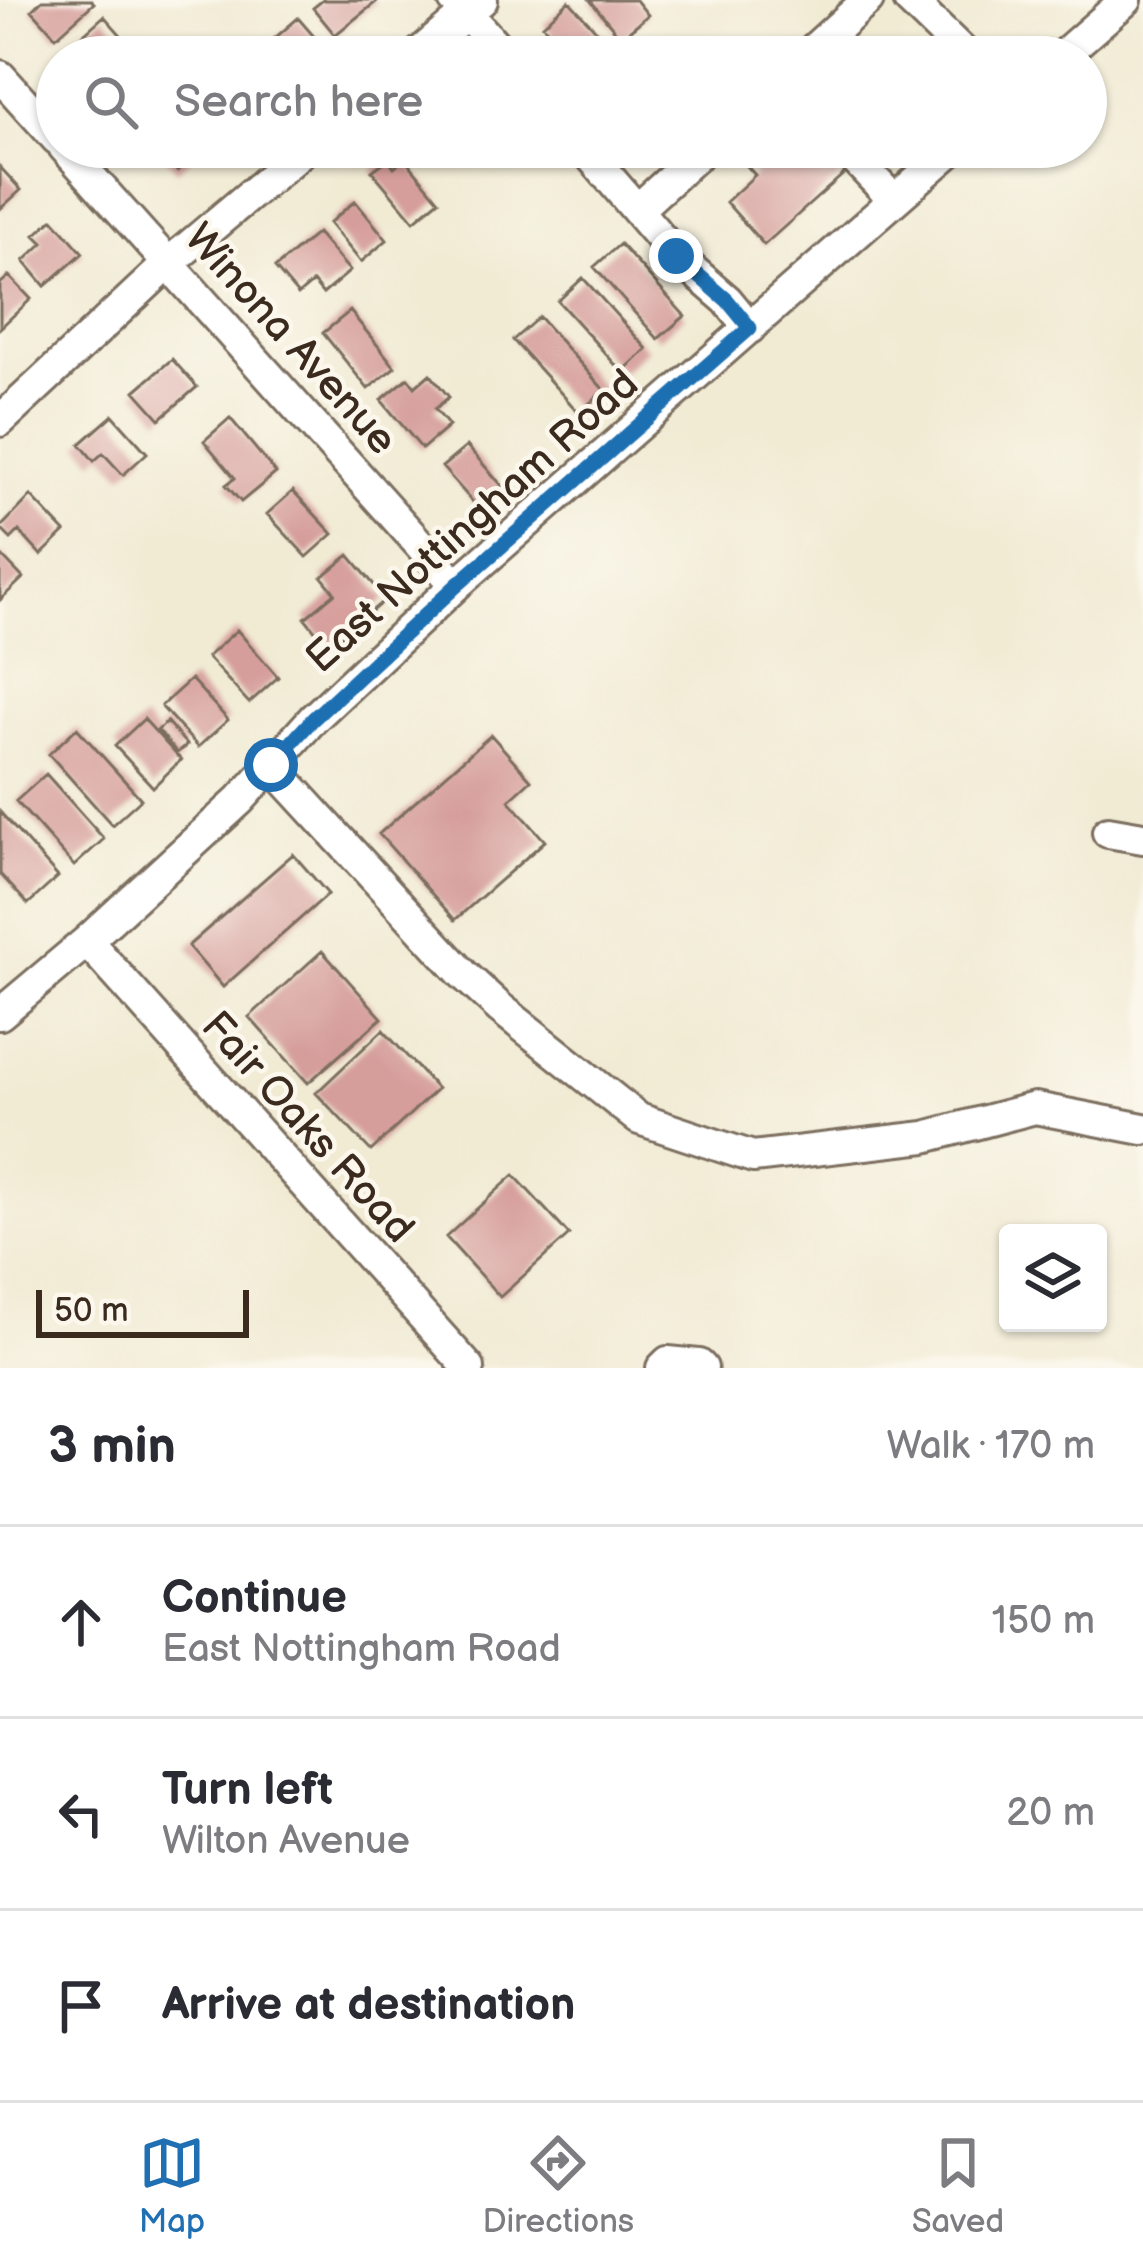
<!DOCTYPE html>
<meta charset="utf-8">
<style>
body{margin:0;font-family:"Balsamiq Sans",sans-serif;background:#f2f2f3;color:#2b2b33}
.controls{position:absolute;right:36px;bottom:36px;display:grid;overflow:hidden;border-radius:12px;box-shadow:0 3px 9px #0004}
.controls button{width:108px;height:108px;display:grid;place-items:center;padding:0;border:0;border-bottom:3px solid #e1e1e2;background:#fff;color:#2b2b33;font:60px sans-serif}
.scale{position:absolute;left:36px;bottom:30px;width:213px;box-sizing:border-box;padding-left:12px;border:6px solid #3b2a1e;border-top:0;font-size:33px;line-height:42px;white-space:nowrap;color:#3b2a1e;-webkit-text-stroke:9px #fbf7ec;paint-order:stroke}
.stop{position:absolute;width:36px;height:36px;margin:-27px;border:9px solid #1f6fb2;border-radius:50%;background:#fff}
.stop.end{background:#1f6fb2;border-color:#fff;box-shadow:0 3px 12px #0008}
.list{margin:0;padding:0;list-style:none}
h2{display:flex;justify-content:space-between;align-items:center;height:156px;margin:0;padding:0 48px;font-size:51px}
h2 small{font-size:39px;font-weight:400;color:#7c7c81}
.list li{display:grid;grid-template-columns:78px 1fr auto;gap:36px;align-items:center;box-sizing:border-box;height:192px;padding:0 48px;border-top:3px solid #e1e1e2}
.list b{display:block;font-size:45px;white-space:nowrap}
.list p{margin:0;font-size:39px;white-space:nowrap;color:#7c7c81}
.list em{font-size:39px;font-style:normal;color:#7c7c81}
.icon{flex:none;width:66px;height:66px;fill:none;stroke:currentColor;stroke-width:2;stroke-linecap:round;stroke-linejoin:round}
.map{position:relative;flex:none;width:1143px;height:1368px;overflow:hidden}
.search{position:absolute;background:#fff;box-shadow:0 3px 9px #0004;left:36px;right:36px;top:36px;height:132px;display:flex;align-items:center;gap:30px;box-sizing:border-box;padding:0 42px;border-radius:66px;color:#7c7c81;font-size:45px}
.sheet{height:732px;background:#fff}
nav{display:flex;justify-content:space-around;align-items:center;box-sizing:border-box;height:168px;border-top:3px solid #e1e1e2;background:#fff;font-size:33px;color:#7c7c81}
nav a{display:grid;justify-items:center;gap:6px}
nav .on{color:#1f6fb2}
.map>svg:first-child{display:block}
</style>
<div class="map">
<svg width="1143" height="1368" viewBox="0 0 1143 1368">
<rect width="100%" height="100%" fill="#fbf7ec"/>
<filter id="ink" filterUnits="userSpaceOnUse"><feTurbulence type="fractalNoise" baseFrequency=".00833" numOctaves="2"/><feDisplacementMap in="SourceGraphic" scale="24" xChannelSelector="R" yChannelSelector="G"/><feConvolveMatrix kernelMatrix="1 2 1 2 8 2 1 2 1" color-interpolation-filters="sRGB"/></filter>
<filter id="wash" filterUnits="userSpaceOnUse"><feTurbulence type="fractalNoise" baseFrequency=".004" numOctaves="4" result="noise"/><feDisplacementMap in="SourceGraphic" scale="48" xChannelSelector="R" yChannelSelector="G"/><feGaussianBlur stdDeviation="2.7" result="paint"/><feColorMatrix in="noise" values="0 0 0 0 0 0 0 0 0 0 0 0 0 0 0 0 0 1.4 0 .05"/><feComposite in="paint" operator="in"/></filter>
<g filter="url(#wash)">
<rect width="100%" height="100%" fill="#f1ebd4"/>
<g id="blocks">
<!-- building -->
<path fill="#d69e9b" d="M 42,0 L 91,0 L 94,3 L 56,37 L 32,10 Z
M 323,0 L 373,0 L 376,2 L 335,35 L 313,8 Z
M 590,0 L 636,0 L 648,15 L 621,38 Z
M 569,1 L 606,41 L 587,57 L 573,57 L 543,25 Z
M 104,16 L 128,43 L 112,57 L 74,57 L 67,49 Z
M 298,18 L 324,48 L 313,57 L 266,57 L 261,50 Z
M 157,147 L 205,147 L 177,171 Z
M 730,147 L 856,147 L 847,171 L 764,245 L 726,202 L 755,175 Z
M 388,159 L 394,167 L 405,159 L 439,200 L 414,221 L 372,171 Z
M 0,167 L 21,190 L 0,209 Z
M 355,201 L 387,240 L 361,262 L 329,223 Z
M 53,219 L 83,253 L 45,286 L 24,261 L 43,243 L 35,235 Z
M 317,233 L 350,271 L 323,294 L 313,282 L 298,295 L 275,268 Z
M 620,244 L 685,316 L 658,339 L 594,267 Z
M 9,276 L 31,299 L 0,328 L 0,284 Z
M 583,278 L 647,349 L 622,372 L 558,301 Z
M 350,311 L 395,367 L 368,389 L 323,333 Z
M 539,317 L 604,390 L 579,413 L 513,340 Z
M 172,359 L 197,387 L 160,419 L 135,391 Z
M 430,374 L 449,397 L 435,409 L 449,426 L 422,449 L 381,400 L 408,378 L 415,387 Z
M 113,415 L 147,453 L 123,475 L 103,453 L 94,461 L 80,444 Z
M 230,418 L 276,473 L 241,502 L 226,485 L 235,478 L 204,441 Z
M 467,446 L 504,488 L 480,510 L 442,467 Z
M 293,491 L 333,534 L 307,557 L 267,514 Z
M 31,496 L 65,532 L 41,555 L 19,531 L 11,539 L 0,528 Z
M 0,554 L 23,578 L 0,600 Z
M 349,555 L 386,599 L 328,647 L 305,618 L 335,593 L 322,577 Z
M 237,630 L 278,677 L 249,703 L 207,657 Z
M 191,679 L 228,720 L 198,747 L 161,706 Z
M 144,719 L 181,760 L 153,787 L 115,746 Z
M 167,722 L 187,745 L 177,753 L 158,730 Z
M 77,728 L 141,799 L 112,825 L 49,754 Z
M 491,735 L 531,780 L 509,800 L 545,841 L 455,920 L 379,834 Z
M 46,774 L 104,839 L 74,866 L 16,801 Z
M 0,812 L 58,877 L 28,904 L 0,874 Z
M 293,854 L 328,894 L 223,987 L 188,946 Z
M 322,951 L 382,1018 L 308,1083 L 249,1017 Z
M 383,1030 L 437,1089 L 371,1151 L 316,1093 Z
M 514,1175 L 569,1235 L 500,1297 L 446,1237 Z"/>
</g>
</g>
<g filter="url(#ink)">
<use href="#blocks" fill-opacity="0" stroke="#7b6e5e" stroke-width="3"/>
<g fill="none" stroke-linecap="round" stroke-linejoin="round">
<!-- minor casing -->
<g stroke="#7b6e5e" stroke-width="36">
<path id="minor" d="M 454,0 L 506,57
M 909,0 L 968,57
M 415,57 L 482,0
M 805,57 L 868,0
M 1061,57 L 1126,0
M 0,76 L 57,139
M 64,147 L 456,585
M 583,147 L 676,256 L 727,300 L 750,328
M 849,153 L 894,200
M 637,210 L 706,147
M 0,421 L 169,263 L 307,147
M 271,765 L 463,974 L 500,1008 L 639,1119 L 753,1157 L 925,1137 L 1035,1108 L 1143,1129
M 1108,832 L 1143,838
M 87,941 L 469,1368
M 0,1014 L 87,941 L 240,800 L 313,719 L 456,585 L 955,147
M 662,1368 L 668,1362 L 699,1365 L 702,1368"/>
</g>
<!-- minor -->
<use href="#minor" stroke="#fff" stroke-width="30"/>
</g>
</g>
<g fill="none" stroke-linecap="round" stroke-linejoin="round" filter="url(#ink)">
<!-- route -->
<path stroke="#1f6fb2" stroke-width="15" d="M 271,765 L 313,719 L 456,586 L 750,328 L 727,300 L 676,256"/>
</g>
<g text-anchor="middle" stroke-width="9" stroke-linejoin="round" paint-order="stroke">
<!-- street labels -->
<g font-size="42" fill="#3b2a1e" stroke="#fbf7ec">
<text transform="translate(292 338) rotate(48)" y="15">Winona Avenue</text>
<text transform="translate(471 520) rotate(-42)" y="15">East Nottingham Road</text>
<text transform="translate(309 1126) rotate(48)" y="15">Fair Oaks Road</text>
</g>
</g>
</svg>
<div class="controls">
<button><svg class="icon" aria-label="layers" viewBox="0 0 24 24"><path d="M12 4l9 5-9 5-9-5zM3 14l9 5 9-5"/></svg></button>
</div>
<div class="scale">50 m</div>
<div class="stop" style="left:271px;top:765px"></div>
<div class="stop end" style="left:676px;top:256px"></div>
<div class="search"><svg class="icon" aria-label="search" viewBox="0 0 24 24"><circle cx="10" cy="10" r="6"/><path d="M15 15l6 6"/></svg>Search here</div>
</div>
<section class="sheet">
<h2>3 min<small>Walk · 170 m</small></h2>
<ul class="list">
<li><svg class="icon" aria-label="ahead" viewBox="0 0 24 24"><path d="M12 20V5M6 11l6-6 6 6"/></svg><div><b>Continue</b><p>East Nottingham Road</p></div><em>150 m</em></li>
<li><svg class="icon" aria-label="left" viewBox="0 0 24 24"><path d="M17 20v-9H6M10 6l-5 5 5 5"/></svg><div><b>Turn left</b><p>Wilton Avenue</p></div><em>20 m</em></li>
<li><svg class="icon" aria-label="arrive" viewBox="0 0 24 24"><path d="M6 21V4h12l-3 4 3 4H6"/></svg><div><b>Arrive at destination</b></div></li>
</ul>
</section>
<nav>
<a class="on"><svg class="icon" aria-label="map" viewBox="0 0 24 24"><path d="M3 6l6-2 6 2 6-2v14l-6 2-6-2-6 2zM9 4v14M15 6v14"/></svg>Map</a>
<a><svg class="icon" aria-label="directions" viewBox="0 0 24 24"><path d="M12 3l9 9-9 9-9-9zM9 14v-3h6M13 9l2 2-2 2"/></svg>Directions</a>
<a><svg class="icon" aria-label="saved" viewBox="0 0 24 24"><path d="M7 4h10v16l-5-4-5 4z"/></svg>Saved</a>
</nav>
